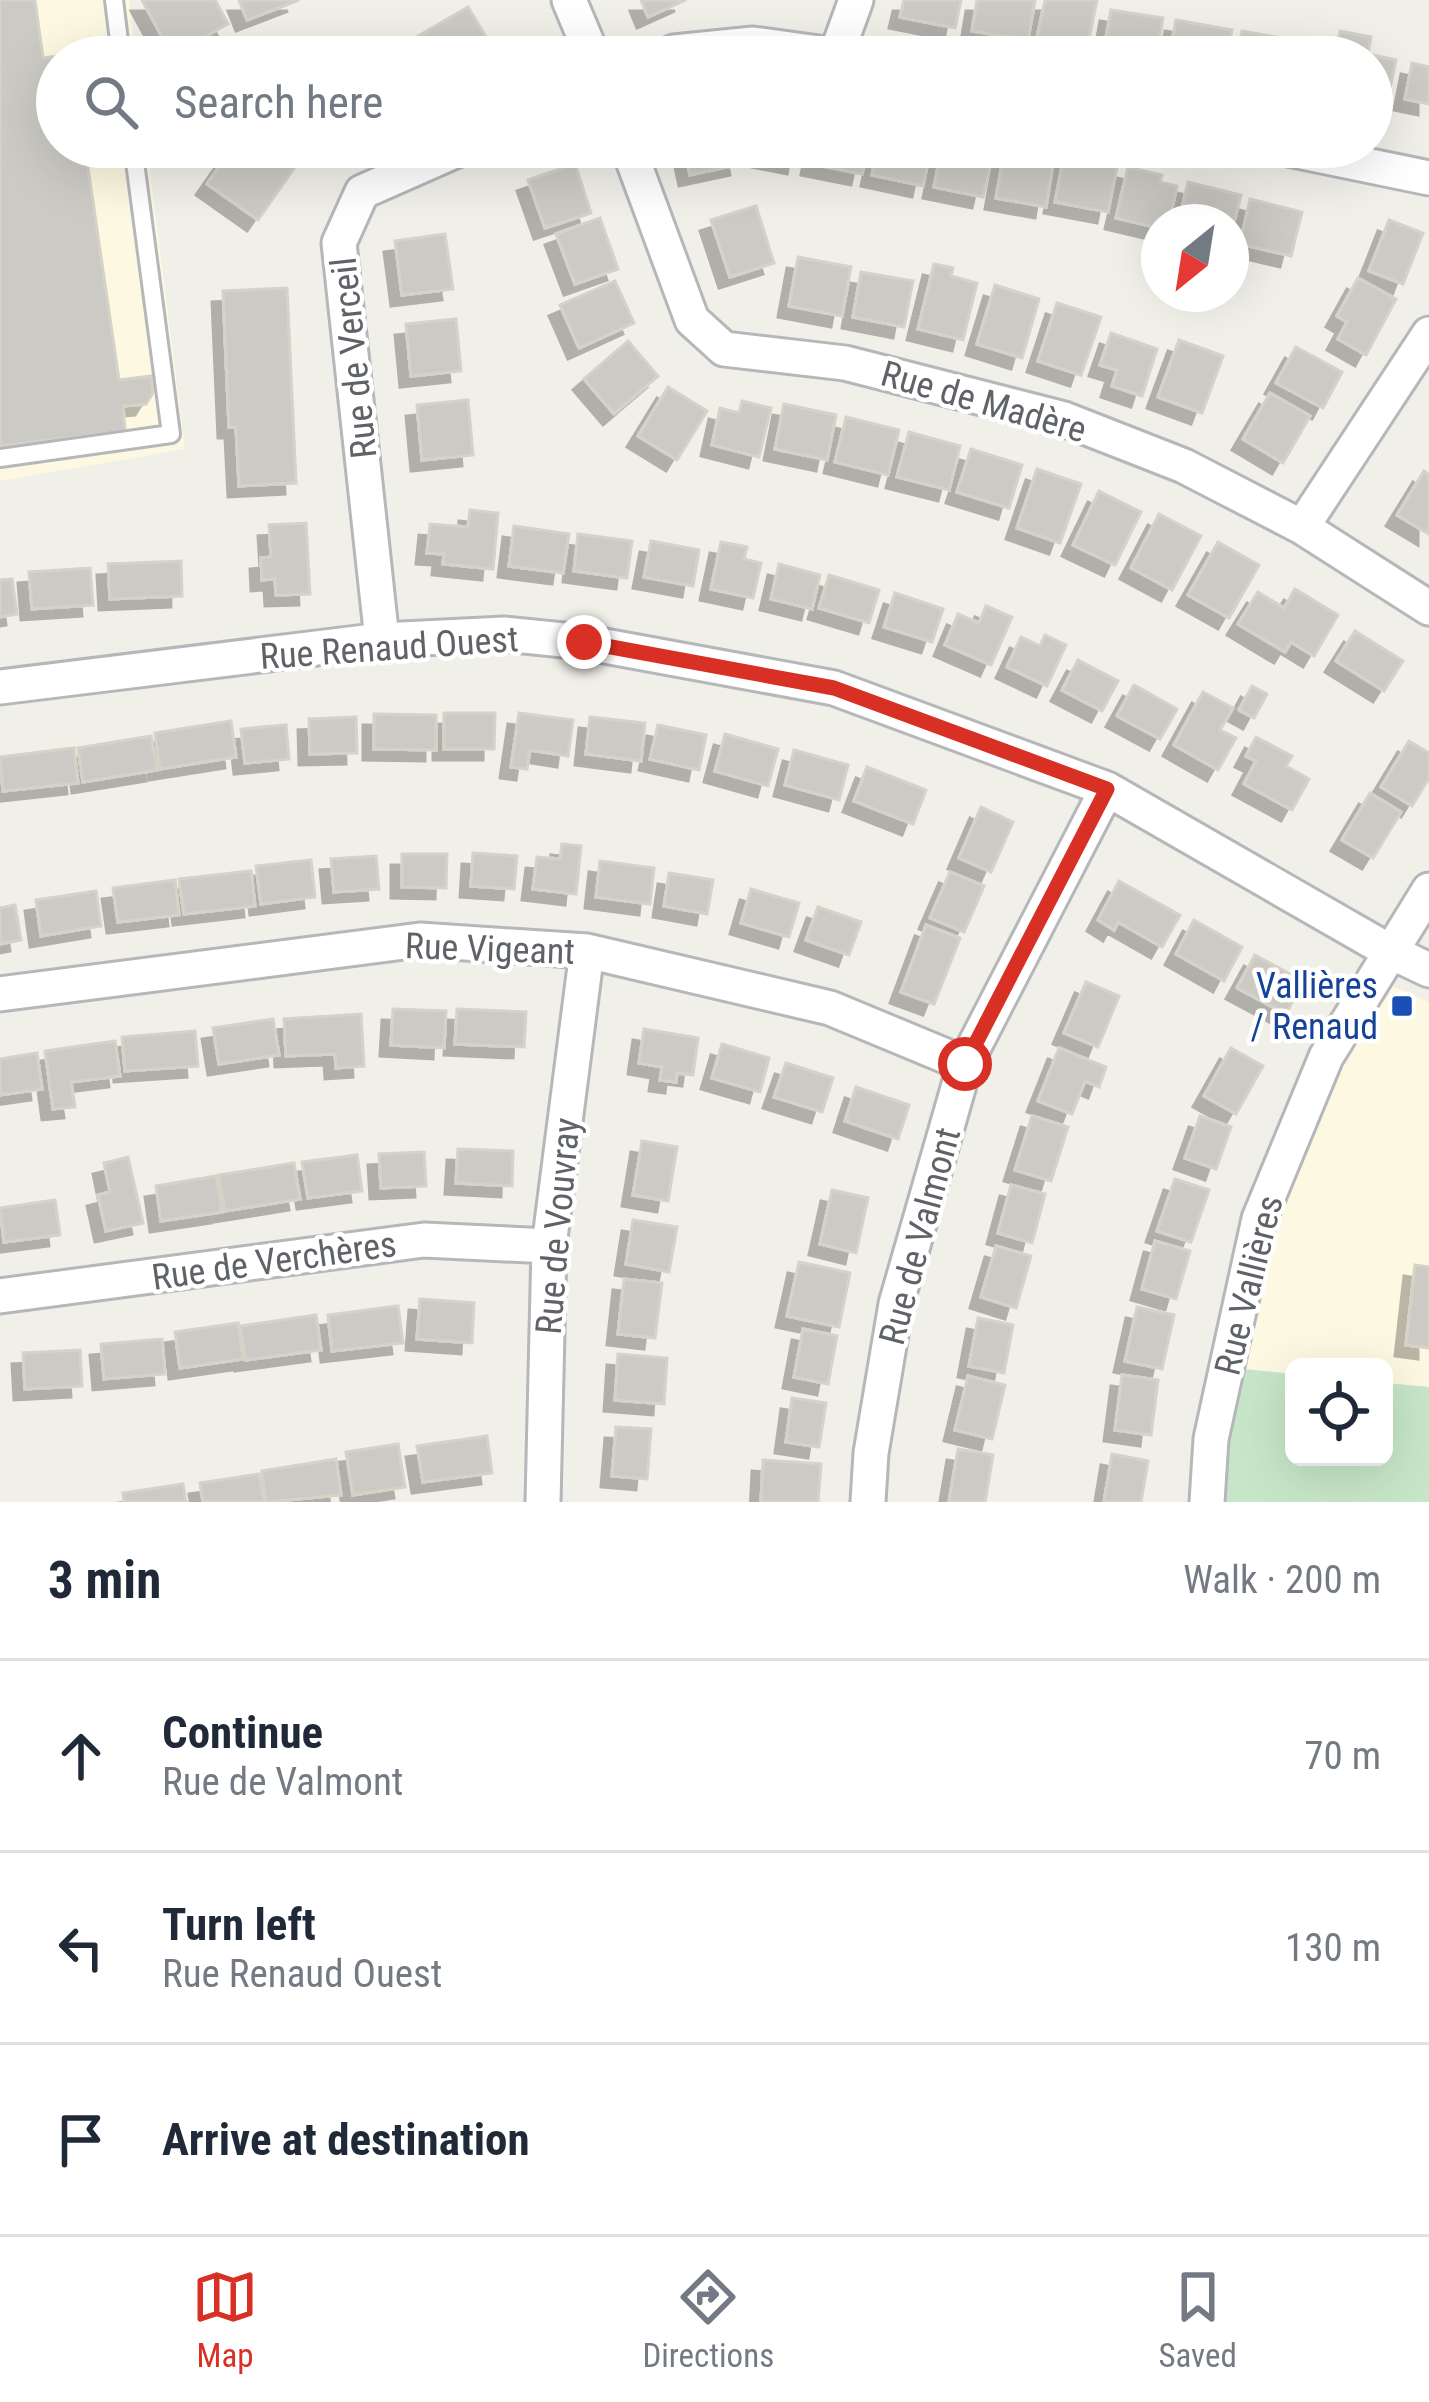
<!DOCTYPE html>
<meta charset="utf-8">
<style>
body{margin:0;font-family:"Roboto Condensed",sans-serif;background:#f2f2f3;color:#1f2937}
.controls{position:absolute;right:36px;bottom:36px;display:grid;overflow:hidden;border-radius:18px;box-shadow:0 12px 48px #0002}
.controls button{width:108px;height:108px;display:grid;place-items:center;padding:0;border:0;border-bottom:3px solid #e0e1e3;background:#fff;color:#1f2937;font:60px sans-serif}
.compass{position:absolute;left:1141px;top:204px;width:108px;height:108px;border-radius:50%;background:#fff;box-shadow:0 12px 48px #0002;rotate:210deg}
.stop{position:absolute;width:36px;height:36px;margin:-27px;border:9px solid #d93025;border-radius:50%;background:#fff}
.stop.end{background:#d93025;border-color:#fff;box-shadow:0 3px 12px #0008}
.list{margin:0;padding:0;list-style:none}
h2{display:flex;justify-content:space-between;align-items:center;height:156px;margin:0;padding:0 48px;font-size:51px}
h2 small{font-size:39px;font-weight:400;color:#747a83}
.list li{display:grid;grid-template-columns:78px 1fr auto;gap:36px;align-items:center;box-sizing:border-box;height:192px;padding:0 48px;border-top:3px solid #e0e1e3}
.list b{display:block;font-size:45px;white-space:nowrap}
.list p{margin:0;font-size:39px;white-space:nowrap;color:#747a83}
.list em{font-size:39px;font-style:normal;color:#747a83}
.icon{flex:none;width:66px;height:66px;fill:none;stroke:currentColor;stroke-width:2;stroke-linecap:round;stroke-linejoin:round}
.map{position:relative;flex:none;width:1429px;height:1502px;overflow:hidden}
.search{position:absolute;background:#fff;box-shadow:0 12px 48px #0002;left:36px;right:36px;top:36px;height:132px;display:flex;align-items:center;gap:30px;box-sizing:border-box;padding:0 42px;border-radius:66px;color:#747a83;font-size:45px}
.sheet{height:732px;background:#fff}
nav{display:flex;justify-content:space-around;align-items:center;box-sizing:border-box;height:168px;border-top:3px solid #e0e1e3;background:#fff;font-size:33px;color:#747a83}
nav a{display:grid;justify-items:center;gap:6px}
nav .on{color:#d93025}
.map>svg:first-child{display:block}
</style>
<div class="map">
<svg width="1429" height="1502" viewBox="0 0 1429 1502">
<defs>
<filter id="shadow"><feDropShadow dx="-11" dy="11" stdDeviation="0" flood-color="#0004"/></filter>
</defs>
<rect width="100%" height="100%" fill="#f0efe8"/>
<!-- commercial -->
<path fill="#fcf8e1" d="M 0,0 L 129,0 L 136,57 L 57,57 L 57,147 L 147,147 L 185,449 L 0,481 Z
M 1382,982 L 1429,1002 L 1429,1387 L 1384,1383 L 1384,1367 L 1294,1367 L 1294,1374 L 1243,1369 L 1280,1222 L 1325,1097 Z"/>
<!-- green -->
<path fill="#c7e6c9" d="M 1243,1369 L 1294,1374 L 1294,1457 L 1384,1457 L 1384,1383 L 1429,1387 L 1429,1502 L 1207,1502 Z"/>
<!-- building -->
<path fill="#cccac4" stroke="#d5d2c7" stroke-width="3" filter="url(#shadow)" d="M 0,0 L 35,0 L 43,58 L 72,54 L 57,57 L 57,147 L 85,147 L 119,380 L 151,376 L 153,393 L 146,404 L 123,406 L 125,431 L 0,446 Z
M 142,0 L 215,0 L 228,24 L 172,55 Z
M 239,0 L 299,0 L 247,20 Z
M 641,0 L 686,0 L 648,17 Z
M 904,0 L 961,0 L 955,28 L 900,17 Z
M 977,0 L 1035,0 L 1028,40 L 972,31 Z
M 1045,0 L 1097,0 L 1087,48 L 1037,37 Z
M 468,7 L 498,57 L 382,57 Z
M 1111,10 L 1163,18 L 1156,57 L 1103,54 Z
M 1176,20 L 1232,30 L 1227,57 L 1169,57 Z
M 1242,31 L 1297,41 L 1294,57 L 1237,57 Z
M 1340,31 L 1371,37 L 1368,54 L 1396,60 L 1388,98 L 1372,95 L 1372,57 L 1314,57 L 1316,47 L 1336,51 Z
M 1412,63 L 1429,67 L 1429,104 L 1405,99 Z
M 233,147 L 309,147 L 258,220 L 207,184 Z
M 684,147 L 737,147 L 741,164 L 690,175 Z
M 749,147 L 801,147 L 798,163 L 748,153 Z
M 815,147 L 868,147 L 862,174 L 812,164 Z
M 878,147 L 931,147 L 923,186 L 872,175 Z
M 942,147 L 994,148 L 983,197 L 934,187 Z
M 1005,147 L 1036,151 L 1034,160 L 1053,164 L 1046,207 L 996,198 Z
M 1064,156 L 1117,167 L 1108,212 L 1055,202 Z
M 575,164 L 591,213 L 545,228 L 528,180 Z
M 1128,167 L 1162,175 L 1160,182 L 1177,186 L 1169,222 L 1159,222 L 1159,228 L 1116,218 Z
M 1188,182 L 1241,195 L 1231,234 L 1231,222 L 1179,222 Z
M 1250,199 L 1302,212 L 1291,256 L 1240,244 Z
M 756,206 L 774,263 L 730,277 L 711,220 Z
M 600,218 L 618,269 L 575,284 L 556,234 Z
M 1389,220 L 1423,233 L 1403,284 L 1369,271 Z
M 445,234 L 453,289 L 402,295 L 395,241 Z
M 798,257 L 851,267 L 842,316 L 789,306 Z
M 934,264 L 953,268 L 951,276 L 977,283 L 963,340 L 918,329 Z
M 861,272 L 913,281 L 904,327 L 853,317 Z
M 1358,278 L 1396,299 L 1366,355 L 1338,339 L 1347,322 L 1337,316 Z
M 615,281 L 634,323 L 579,348 L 560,305 Z
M 995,285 L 1039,299 L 1022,358 L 977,344 Z
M 287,288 L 296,483 L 239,486 L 236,427 L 229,427 L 223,291 Z
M 1057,303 L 1101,317 L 1081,375 L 1038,361 Z
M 456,319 L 461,371 L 411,376 L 406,324 Z
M 1111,333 L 1157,349 L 1142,396 L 1112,386 L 1117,370 L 1100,365 Z
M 1179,340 L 1223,356 L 1202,413 L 1158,397 Z
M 628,341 L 658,376 L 614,414 L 584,379 Z
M 1296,347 L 1342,372 L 1323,408 L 1276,383 Z
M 668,387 L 707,411 L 677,460 L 638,436 Z
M 1270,393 L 1310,416 L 1283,463 L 1243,439 Z
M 468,400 L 473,455 L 422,460 L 417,405 Z
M 742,401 L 771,408 L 759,457 L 712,445 L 720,408 L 739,413 Z
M 784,404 L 836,415 L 827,460 L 775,449 Z
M 846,417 L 899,430 L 888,475 L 835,462 Z
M 909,432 L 960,446 L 949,490 L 897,477 Z
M 971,449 L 1022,465 L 1009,508 L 957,492 Z
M 1037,469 L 1081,484 L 1060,543 L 1017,528 Z
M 1424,471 L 1429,475 L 1429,534 L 1397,515 Z
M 1099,491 L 1141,512 L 1115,565 L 1073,545 Z
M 470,510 L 498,513 L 493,569 L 443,564 L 444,554 L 427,553 L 430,524 L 468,527 Z
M 1159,514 L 1201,536 L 1172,590 L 1131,568 Z
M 306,523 L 310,594 L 276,595 L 275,579 L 262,580 L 261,558 L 271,557 L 269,525 Z
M 514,526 L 569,534 L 563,573 L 509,566 Z
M 578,534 L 632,541 L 627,578 L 574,571 Z
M 651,541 L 699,550 L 693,586 L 644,577 Z
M 721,542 L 747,547 L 744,559 L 761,563 L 753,598 L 711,589 Z
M 1218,542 L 1259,565 L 1229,618 L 1188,595 Z
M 181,561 L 182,596 L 110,599 L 108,564 Z
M 779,564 L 820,575 L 812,609 L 771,599 Z
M 90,568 L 93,605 L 32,609 L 29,572 Z
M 829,575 L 879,590 L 869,623 L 819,608 Z
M 12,579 L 17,614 L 0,617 L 0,580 Z
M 1295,589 L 1338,615 L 1314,656 L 1291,642 L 1285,652 L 1238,624 L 1258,592 L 1284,608 Z
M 895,593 L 943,609 L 932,642 L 884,627 Z
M 986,606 L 1012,617 L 991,665 L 945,645 L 958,614 L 979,623 Z
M 1355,631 L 1403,661 L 1384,691 L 1336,661 Z
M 1045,635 L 1066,645 L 1047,686 L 1007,667 L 1021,637 L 1040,646 Z
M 1078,660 L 1118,681 L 1102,711 L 1062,690 Z
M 1134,685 L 1177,709 L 1160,739 L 1117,716 Z
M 1252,686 L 1267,694 L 1254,718 L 1239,710 Z
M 1203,692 L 1233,708 L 1220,730 L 1236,738 L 1218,770 L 1174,745 Z
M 444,713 L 495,713 L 494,749 L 444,749 Z
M 519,713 L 573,720 L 568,756 L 530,750 L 527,769 L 511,767 Z
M 374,714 L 436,715 L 436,750 L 374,749 Z
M 356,717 L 357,753 L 310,754 L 309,719 Z
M 590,717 L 645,723 L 641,761 L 586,754 Z
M 231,721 L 236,757 L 160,769 L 155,733 Z
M 286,725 L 289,759 L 245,763 L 241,729 Z
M 658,725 L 706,735 L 699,770 L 650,759 Z
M 725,734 L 778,749 L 768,786 L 715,771 Z
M 151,736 L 157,770 L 83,782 L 78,748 Z
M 1256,737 L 1292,756 L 1286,766 L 1309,779 L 1292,810 L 1244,784 L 1256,761 L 1246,756 Z
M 1409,741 L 1429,753 L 1429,778 L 1412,806 L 1381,787 Z
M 74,748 L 78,783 L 3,791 L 0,757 Z
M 794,750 L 848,765 L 839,800 L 785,785 Z
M 867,767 L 926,790 L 913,824 L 854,801 Z
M 1370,793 L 1401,812 L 1373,858 L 1342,840 Z
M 981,807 L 1013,822 L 991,872 L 959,858 Z
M 562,844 L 581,846 L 576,894 L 533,889 L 537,857 L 560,859 Z
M 473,853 L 517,856 L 514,889 L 471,886 Z
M 402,854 L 447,854 L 446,888 L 402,887 Z
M 376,856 L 379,889 L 334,892 L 331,859 Z
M 311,860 L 315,897 L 261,904 L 256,866 Z
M 600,861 L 654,868 L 650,904 L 596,897 Z
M 251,871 L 255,906 L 184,914 L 179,879 Z
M 950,872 L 984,886 L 964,932 L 930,918 Z
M 669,873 L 713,880 L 707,914 L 664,906 Z
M 175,880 L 179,915 L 118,922 L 113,888 Z
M 1119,881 L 1180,915 L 1162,947 L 1118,922 L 1114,930 L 1098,920 Z
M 751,889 L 799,903 L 789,937 L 741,923 Z
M 96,891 L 101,926 L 41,936 L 36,900 Z
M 15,905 L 21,940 L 0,944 L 0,908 Z
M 818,907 L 861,922 L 849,955 L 806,940 Z
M 1194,920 L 1242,947 L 1224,981 L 1176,954 Z
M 926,925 L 960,938 L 934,1004 L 901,992 Z
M 1255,955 L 1303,981 L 1286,1014 L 1237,988 Z
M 1086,982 L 1119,996 L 1098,1047 L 1064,1033 Z
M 393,1009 L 446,1011 L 444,1048 L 391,1045 Z
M 457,1009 L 526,1012 L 524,1047 L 455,1044 Z
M 361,1014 L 364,1066 L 336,1068 L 335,1054 L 286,1056 L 284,1019 Z
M 273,1019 L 279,1055 L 219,1064 L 213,1028 Z
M 644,1029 L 698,1038 L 693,1075 L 677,1073 L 676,1082 L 660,1080 L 662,1067 L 639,1063 Z
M 195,1031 L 198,1066 L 125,1071 L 122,1037 Z
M 115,1041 L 120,1076 L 71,1082 L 75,1107 L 53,1109 L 45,1051 Z
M 722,1044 L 769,1058 L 760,1092 L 712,1078 Z
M 1059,1048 L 1106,1067 L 1099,1087 L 1085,1081 L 1072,1114 L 1038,1101 Z
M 1231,1048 L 1263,1066 L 1236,1114 L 1204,1096 Z
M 37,1053 L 42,1089 L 0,1095 L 0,1059 Z
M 786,1063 L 833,1078 L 822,1112 L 774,1097 Z
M 856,1087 L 909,1105 L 898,1139 L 845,1121 Z
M 1032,1116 L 1068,1127 L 1051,1181 L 1015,1170 Z
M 1200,1116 L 1231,1127 L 1216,1169 L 1185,1158 Z
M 642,1141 L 677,1147 L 668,1201 L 633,1195 Z
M 458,1149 L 513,1151 L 512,1186 L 456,1183 Z
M 424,1152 L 426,1186 L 381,1188 L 379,1154 Z
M 357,1155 L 362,1191 L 308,1198 L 302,1162 Z
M 128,1157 L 143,1223 L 106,1231 L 98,1195 L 110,1192 L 104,1163 Z
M 294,1163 L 300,1199 L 225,1211 L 219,1175 Z
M 216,1176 L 222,1212 L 161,1221 L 156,1186 Z
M 1175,1179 L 1209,1190 L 1191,1242 L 1157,1231 Z
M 1011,1185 L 1045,1194 L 1032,1243 L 998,1233 Z
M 832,1190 L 868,1198 L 856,1253 L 820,1244 Z
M 55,1200 L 60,1235 L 4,1242 L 0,1208 Z
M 633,1220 L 677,1227 L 669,1272 L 626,1264 Z
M 1155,1241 L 1190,1251 L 1176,1299 L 1142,1289 Z
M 996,1246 L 1031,1256 L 1016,1308 L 981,1297 Z
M 799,1262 L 850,1273 L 839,1327 L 787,1316 Z
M 1415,1265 L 1429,1267 L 1429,1348 L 1406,1345 Z
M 624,1279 L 662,1283 L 655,1338 L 618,1334 Z
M 420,1299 L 474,1303 L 472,1343 L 417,1339 Z
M 398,1306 L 403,1343 L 332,1351 L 328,1315 Z
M 1137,1307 L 1174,1315 L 1162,1369 L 1125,1361 Z
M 316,1315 L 321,1350 L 246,1360 L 240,1326 Z
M 978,1318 L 1013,1325 L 1004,1373 L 969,1366 Z
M 238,1323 L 243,1359 L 180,1368 L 175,1332 Z
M 803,1329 L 837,1336 L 828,1384 L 794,1377 Z
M 162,1339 L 165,1374 L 104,1379 L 101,1344 Z
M 80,1350 L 82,1386 L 25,1389 L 23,1353 Z
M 618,1354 L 667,1358 L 664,1404 L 615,1400 Z
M 1122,1375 L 1158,1380 L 1151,1435 L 1115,1430 Z
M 968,1376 L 1005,1385 L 992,1439 L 955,1430 Z
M 792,1398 L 826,1403 L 819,1447 L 786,1442 Z
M 616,1427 L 651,1429 L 647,1479 L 612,1476 Z
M 487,1436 L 492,1473 L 423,1482 L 417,1446 Z
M 398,1444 L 405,1487 L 353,1495 L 346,1452 Z
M 958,1449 L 993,1455 L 985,1502 L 949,1502 Z
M 1112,1454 L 1148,1461 L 1141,1502 L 1104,1502 Z
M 336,1459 L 341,1495 L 266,1502 L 262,1471 Z
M 763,1460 L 821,1464 L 818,1502 L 761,1502 Z
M 259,1474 L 264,1502 L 203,1502 L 200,1483 Z
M 183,1484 L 186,1502 L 124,1502 L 123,1493 Z"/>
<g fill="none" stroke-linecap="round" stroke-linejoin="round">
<!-- lane casing -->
<g stroke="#b5b7bb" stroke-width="22">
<path id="lane" d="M 114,0 L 121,57
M 0,458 L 171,434 L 133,147"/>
</g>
<!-- street casing -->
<g stroke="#b5b7bb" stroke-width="39">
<path id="street" d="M 569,0 L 593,57
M 836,55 L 856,0
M 663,57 L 674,52 L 753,44 L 848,57
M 628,147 L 692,320 L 724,349 L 845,363 L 1064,419 L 1184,466 L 1302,527 L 1429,608
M 1278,147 L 1429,178
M 1302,527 L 1429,334
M 382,640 L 339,243 L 362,192 L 464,147
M 0,687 L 382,640 L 504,634 L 583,642 L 834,688 L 1107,789 L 1389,951 L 1429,970
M 0,994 L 420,940 L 587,951 L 830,1008 L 965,1064
M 0,1296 L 424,1240 L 549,1246
M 543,1502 L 549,1246 L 587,951
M 868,1502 L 871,1453 L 896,1304 L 965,1064 L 1107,789
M 1207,1502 L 1211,1439 L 1259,1219 L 1326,1057 L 1429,890"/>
</g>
<!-- lane -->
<use href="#lane" stroke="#fff" stroke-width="16"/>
<!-- street -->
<use href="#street" stroke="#fff" stroke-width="33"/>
</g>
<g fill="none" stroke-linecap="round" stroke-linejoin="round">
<!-- route -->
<path stroke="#d93025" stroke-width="15" d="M 584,642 L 834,688 L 1107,789 L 965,1064"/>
</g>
<!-- markers -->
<rect fill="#1a4fb4" stroke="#fff" stroke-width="4.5" x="1390" y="994" width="24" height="24" rx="6"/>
<g text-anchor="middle" stroke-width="9" stroke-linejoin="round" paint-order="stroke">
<!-- street labels -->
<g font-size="36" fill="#5f6267" stroke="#fff">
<text transform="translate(353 358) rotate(-96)" y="13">Rue de Verceil</text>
<text transform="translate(984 401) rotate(16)" y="13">Rue de Madère</text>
<text transform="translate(389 647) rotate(-4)" y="13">Rue Renaud Ouest</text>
<text transform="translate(490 948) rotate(2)" y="13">Rue Vigeant</text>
<text transform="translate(557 1226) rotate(-85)" y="13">Rue de Vouvray</text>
<text transform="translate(919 1236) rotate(-75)" y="13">Rue de Valmont</text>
<text transform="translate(274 1260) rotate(-8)" y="13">Rue de Verchères</text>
<text transform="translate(1248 1285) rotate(-76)" y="13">Rue Vallières</text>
</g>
<!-- transit labels -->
<g font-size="36" fill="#164399" stroke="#fff" text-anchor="end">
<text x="1378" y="998">Vallières<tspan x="1378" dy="41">/ Renaud</tspan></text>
</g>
</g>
</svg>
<div class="controls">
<button><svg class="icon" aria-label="locate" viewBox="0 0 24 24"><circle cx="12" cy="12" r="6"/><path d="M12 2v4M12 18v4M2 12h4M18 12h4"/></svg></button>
</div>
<svg class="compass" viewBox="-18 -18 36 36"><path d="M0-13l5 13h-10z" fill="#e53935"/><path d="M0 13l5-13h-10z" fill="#747a83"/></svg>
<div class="stop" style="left:965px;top:1064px"></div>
<div class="stop end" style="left:584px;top:642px"></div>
<div class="search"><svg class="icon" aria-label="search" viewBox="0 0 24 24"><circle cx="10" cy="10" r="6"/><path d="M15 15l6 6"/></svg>Search here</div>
</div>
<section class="sheet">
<h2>3 min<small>Walk · 200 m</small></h2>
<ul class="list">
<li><svg class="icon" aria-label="ahead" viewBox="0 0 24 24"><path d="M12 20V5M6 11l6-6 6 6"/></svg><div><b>Continue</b><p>Rue de Valmont</p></div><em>70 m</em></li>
<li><svg class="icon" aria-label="left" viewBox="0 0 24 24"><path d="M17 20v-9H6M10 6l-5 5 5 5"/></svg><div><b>Turn left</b><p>Rue Renaud Ouest</p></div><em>130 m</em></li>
<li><svg class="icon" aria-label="arrive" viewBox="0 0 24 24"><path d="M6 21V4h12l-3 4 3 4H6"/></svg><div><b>Arrive at destination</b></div></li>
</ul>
</section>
<nav>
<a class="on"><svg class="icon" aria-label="map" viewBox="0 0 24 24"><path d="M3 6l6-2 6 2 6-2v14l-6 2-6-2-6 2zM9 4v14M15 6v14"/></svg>Map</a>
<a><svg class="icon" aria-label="directions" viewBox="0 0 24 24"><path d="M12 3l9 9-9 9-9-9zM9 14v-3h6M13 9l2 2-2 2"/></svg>Directions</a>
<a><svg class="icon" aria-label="saved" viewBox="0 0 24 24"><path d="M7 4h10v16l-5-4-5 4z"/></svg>Saved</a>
</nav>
